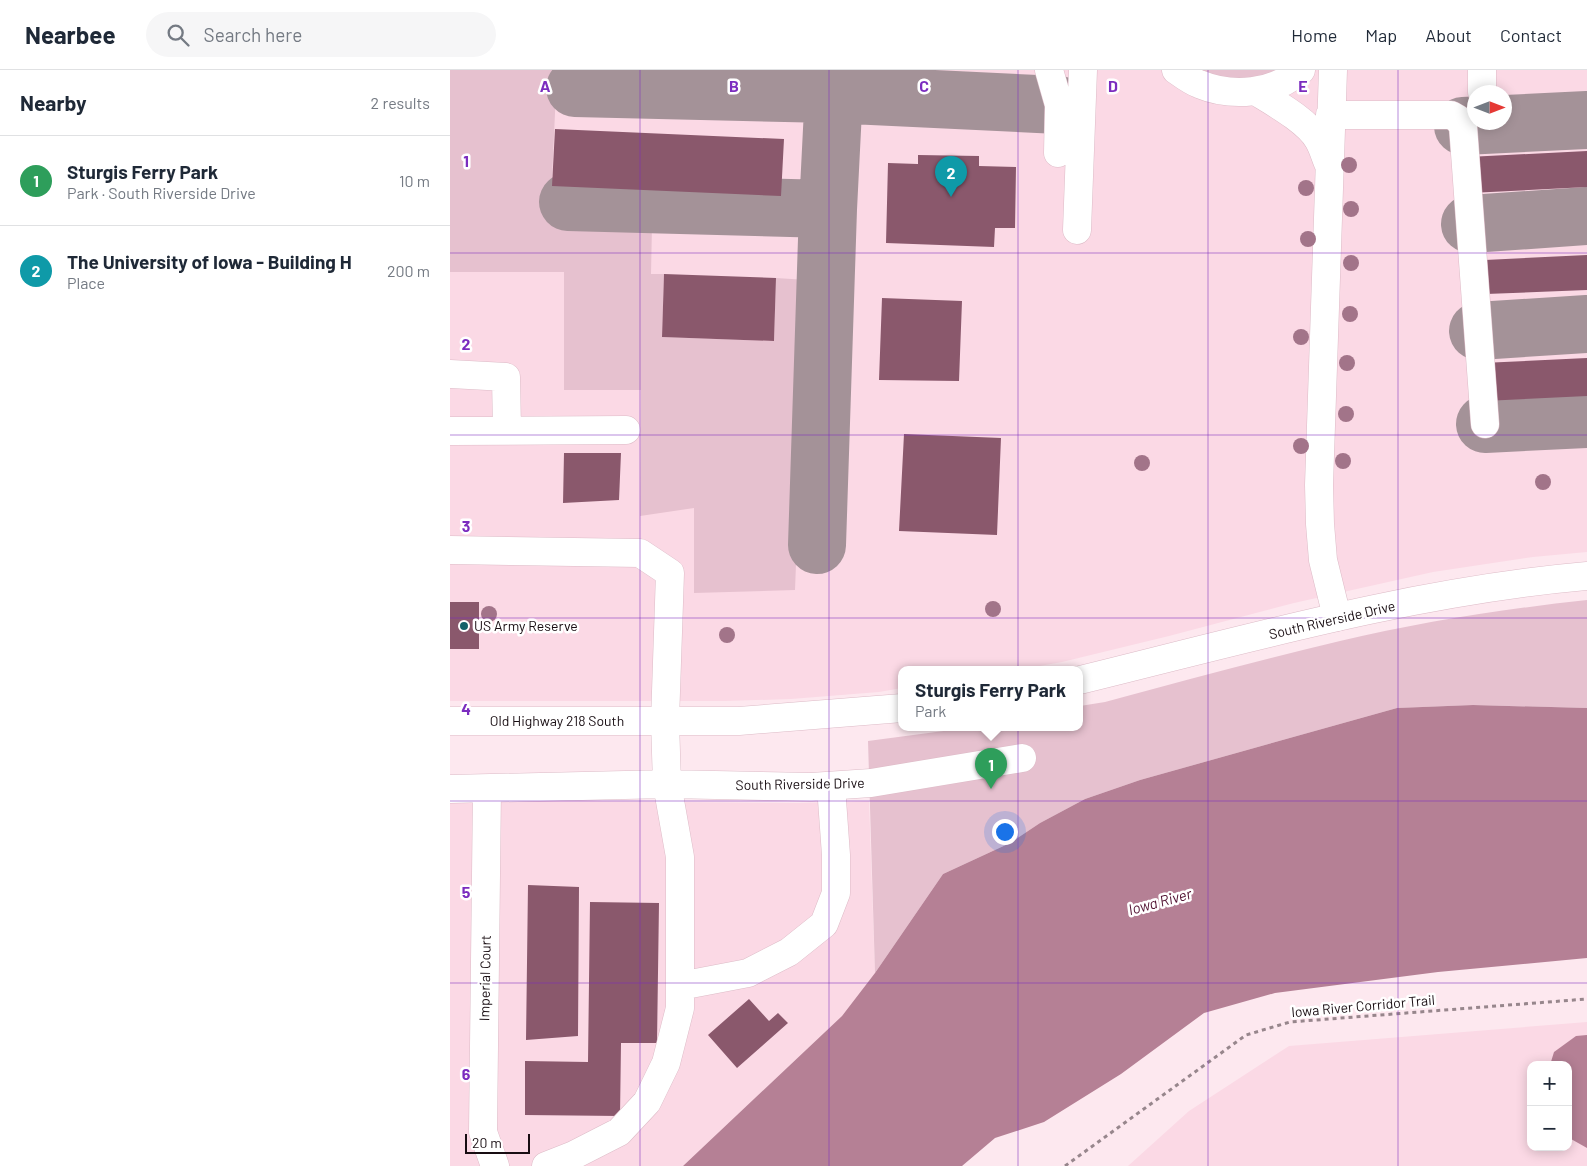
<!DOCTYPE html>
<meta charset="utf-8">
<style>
body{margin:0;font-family:Barlow,sans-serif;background:#f6f6f7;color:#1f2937}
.controls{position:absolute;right:15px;bottom:15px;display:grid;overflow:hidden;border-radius:10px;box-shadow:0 2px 12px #0003}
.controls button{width:45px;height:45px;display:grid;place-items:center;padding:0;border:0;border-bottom:1px solid #e0e1e3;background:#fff;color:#1f2937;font:25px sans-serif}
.compass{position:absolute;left:1017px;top:15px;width:45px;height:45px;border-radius:50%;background:#fff;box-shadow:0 2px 12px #0003;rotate:90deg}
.scale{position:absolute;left:15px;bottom:12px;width:65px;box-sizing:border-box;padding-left:5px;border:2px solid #180d12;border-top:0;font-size:14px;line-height:18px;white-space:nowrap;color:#180d12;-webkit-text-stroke:4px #fff;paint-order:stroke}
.you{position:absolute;left:554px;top:761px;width:18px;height:18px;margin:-12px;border:4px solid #fff;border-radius:50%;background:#1a73e8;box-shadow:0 0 0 8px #1a73e833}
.badge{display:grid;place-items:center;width:32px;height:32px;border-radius:50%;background:#111827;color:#fff;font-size:16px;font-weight:700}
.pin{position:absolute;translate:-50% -41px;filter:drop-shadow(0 1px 2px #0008)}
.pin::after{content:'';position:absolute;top:26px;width:18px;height:15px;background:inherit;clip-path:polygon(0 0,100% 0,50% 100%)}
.popup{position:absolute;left:448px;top:596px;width:185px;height:65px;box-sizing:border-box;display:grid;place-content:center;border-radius:10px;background:#fff;filter:drop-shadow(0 1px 4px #0005);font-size:16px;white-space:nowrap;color:#747a83}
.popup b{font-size:19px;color:#1f2937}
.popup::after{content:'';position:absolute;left:50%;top:100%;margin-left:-10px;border:10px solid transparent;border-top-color:#fff}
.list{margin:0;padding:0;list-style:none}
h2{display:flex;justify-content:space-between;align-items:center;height:65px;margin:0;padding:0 20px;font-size:21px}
h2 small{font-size:16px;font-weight:400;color:#747a83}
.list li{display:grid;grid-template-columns:32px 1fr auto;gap:15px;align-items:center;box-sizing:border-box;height:90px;padding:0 20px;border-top:1px solid #e0e1e3}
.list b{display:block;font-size:19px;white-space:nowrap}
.list p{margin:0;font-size:16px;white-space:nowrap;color:#747a83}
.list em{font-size:16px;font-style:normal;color:#747a83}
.icon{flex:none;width:28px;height:28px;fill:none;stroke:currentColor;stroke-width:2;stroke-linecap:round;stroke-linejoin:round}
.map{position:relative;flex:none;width:1137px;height:1096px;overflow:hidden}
header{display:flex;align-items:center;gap:30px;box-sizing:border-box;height:70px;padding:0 25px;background:#fff;border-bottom:1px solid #e0e1e3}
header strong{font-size:24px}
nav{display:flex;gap:28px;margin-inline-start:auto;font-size:18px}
.search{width:350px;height:45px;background:#f6f6f7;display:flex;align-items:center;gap:12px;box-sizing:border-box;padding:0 18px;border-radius:28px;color:#747a83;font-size:19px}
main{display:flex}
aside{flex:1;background:#fff}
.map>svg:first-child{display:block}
</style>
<header>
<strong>Nearbee</strong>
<div class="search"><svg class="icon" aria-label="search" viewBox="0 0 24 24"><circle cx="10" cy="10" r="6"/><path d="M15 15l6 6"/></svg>Search here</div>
<nav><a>Home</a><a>Map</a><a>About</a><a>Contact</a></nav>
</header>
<main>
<aside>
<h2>Nearby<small>2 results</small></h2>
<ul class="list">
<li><span class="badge" style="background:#2e9e5b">1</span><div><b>Sturgis Ferry Park</b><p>Park · South Riverside Drive</p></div><em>10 m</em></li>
<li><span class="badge" style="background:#0f9aa8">2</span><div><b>The University of Iowa - Building H</b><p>Place</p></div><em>200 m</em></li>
</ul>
</aside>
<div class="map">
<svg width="1137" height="1096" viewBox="0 0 1137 1096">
<rect width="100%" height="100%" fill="#fde8ef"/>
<!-- built -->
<path fill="#fbd9e5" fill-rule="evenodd" d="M 0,0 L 1137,0 L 1137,482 L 1083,487 L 983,502 L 844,533 L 719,566 L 612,592 L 567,600 L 452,600 L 452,618 L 429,622 L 341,629 L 275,631 L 0,631 ZM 1024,22 L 1054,22 L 1054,52 L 1024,52 Z
M 0,730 L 349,733 L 419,731 L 425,903 L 392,946 L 233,1096 L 0,1096 Z
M 1137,952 L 1137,1096 L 678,1096 L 739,1041 L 839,976 ZM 1081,995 L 1118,995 L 1118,1077 L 1081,1077 Z"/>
<!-- green -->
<path fill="#e6c1cf" d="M 0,0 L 107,0 L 100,151 L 202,155 L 201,204 L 214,204 L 212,267 L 324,271 L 326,208 L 357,210 L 345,520 L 244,523 L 244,438 L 190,446 L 191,320 L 114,320 L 114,202 L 0,202 Z
M 741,0 L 832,0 L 787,12 Z
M 1137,530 L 1137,638 L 1023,635 L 947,638 L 690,710 L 635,729 L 590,753 L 560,773 L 493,804 L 425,903 L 418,671 L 516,658 L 630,658 L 630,636 L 655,632 C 733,611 811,590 890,571 C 971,552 1054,539 1137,530 Z"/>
<!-- water -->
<path fill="#b58095" d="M 1023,635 L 1137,638 L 1137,888 L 988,902 L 825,923 L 754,943 L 671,1004 L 594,1052 L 545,1068 L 512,1096 L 233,1096 L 392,946 L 425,903 L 493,804 L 560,773 L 590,753 L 635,729 L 690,710 L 947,638 Z
M 1137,965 L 1137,1078 L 1121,1069 L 1118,1064 L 1118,995 L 1100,995 L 1104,982 L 1126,966 Z"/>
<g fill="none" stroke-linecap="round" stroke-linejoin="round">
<!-- taxiway -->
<path stroke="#a49298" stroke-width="58" d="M 125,18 L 380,24 L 609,35
M 1013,56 L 1137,50
M 118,132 L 378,139
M 1020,154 L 1137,146
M 1028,261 L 1137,254
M 1035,354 L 1137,349
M 367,475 L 378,139 L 385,0"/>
</g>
<!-- building -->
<path fill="#8a586c" d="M 105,59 L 334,69 L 331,126 L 102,116 Z
M 1137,81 L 1137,117 L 1020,123 L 1018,87 Z
M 468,85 L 529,86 L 529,96 L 566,97 L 565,158 L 545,158 L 544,177 L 436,173 L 438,93 L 468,94 Z
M 1137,185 L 1137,220 L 1036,224 L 1035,190 Z
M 214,204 L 326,208 L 324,271 L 212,267 Z
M 432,228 L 512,231 L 509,311 L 429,310 Z
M 1137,288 L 1137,326 L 1034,331 L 1032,293 Z
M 454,364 L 551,368 L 547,465 L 449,461 Z
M 114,383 L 171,383 L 169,430 L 113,433 Z
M 0,532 L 29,532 L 29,579 L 0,579 Z
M 78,815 L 129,817 L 128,966 L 76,970 Z
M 140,832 L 209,833 L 207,973 L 171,973 L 170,1046 L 75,1045 L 75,991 L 138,992 Z
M 299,929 L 319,951 L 328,943 L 338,953 L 287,998 L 258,965 Z"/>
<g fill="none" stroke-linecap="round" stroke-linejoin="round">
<!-- minor casing -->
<g stroke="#ddbbc7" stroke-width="29">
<path id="minor" d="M 599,0 L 609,35 L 608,83
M 726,0 C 733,5 741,11 749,14 C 783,28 823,24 851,0
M 883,0 L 869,415 L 870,454 L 873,490 L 887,547
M 1032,0 L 1032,22
M 807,22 C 825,33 859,52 869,71 C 873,78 875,86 878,93
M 880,45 L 1001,45 L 1008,49 L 1013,56 L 1035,354
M 627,160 L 633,0
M 0,304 L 56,307 L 57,360
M 0,361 L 176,360
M 0,480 L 190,483 L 220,503 L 215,651 L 217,714 L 230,787 L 230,938 L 216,993 L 197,1032 L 169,1062 L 124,1085 L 96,1096
M 0,719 L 217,714 L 361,717 L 421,713 L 572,688
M 37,719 L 33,1062 L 45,1096
M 230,916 L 298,903 L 339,882 L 374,854 L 386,823 L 386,785 L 381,716"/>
</g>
<!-- major casing -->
<g stroke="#ddbbc7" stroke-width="29">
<path id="major" d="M 630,610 C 797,569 965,521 1137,506
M 0,651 L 289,651 L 452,638"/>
</g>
<!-- path -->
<path stroke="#97868c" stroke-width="3" stroke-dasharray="4 4" stroke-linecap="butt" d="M 615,1096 L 796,965 L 840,952 L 1137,929"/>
<!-- minor -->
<use href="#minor" stroke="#fff" stroke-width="28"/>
<!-- major -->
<use href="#major" stroke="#fff" stroke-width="28"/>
</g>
<!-- trees -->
<g fill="#a27489">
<circle cx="899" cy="95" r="8"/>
<circle cx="856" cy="118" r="8"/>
<circle cx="901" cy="139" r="8"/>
<circle cx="858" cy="169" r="8"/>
<circle cx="901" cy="193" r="8"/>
<circle cx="900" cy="244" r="8"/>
<circle cx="851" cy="267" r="8"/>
<circle cx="897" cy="293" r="8"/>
<circle cx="896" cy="344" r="8"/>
<circle cx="851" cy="376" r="8"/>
<circle cx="893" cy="391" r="8"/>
<circle cx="692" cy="393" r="8"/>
<circle cx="1093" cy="412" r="8"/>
<circle cx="543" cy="539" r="8"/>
<circle cx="39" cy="544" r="8"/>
<circle cx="277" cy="565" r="8"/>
</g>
<!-- grid -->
<path fill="none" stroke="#7b2cbf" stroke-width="1" stroke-opacity="0.55" d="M 190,0 L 190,1096M 379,0 L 379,1096M 568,0 L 568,1096M 758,0 L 758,1096M 948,0 L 948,1096M 0,183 L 1137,183M 0,365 L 1137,365M 0,548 L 1137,548M 0,731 L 1137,731M 0,913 L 1137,913"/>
<!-- markers -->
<circle fill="#126169" stroke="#fff" stroke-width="2" cx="14" cy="556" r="5"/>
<g text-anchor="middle" stroke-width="5" stroke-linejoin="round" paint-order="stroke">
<!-- street labels -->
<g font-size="14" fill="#180d12" stroke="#fff">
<text transform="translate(882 550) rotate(-13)" y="5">South Riverside Drive</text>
<text x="107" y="656">Old Highway 218 South</text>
<text transform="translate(350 714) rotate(-1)" y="5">South Riverside Drive</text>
<text transform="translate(35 908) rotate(-89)" y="5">Imperial Court</text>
<text transform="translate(913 936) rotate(-5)" y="5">Iowa River Corridor Trail</text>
</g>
<!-- poi labels -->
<g font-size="14" fill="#180d12" stroke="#fff" text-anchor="start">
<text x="24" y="561">US Army Reserve</text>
</g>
<!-- water labels -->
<g font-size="15" font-style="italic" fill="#521232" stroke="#fff">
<text transform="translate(710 832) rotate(-15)" y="5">Iowa River</text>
</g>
</g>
<g font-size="16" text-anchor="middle" font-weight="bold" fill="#7b2cbf" stroke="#fff" stroke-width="5" stroke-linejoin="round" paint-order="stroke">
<text x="95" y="22">A</text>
<text x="284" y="22">B</text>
<text x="474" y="22">C</text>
<text x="663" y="22">D</text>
<text x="853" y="22">E</text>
<text x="16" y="97">1</text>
<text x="16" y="280">2</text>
<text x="16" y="462">3</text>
<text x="16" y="645">4</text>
<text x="16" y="828">5</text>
<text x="16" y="1010">6</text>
</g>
</svg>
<div class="controls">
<button>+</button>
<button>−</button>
</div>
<svg class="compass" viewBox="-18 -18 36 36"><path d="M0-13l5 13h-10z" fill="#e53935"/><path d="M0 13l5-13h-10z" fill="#747a83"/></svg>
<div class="scale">20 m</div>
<div class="you"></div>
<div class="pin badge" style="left:541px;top:719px;background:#2e9e5b">1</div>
<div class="popup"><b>Sturgis Ferry Park</b>Park</div>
<div class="pin badge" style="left:501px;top:127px;background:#0f9aa8">2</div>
</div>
</main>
